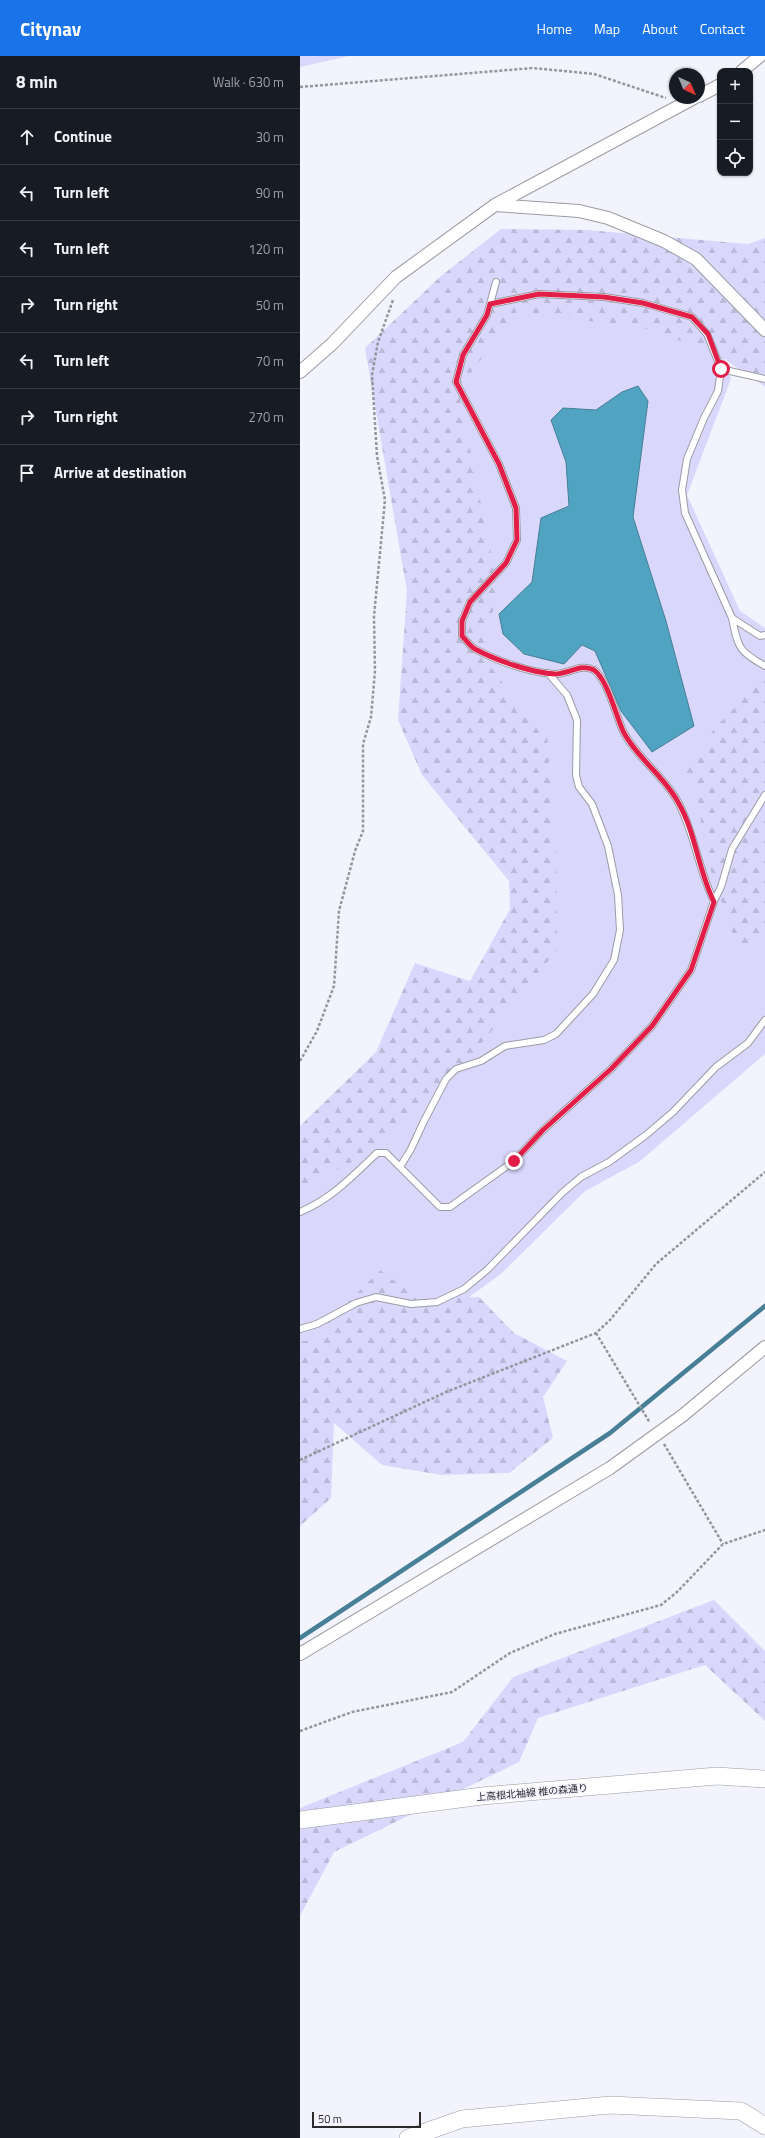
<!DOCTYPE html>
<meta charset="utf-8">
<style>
body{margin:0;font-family:"Titillium Web","Noto Sans JP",sans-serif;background:#20242c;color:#f1f3f6}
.controls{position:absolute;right:12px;top:12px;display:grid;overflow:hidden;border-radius:8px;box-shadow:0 1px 3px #0004}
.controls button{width:36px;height:36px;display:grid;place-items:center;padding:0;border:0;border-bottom:1px solid #363941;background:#171b24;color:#f1f3f6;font:20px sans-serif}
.compass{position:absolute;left:369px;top:12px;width:36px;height:36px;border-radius:50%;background:#171b24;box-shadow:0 1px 3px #0004;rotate:136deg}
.scale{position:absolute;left:12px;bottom:10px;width:109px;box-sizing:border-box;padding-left:4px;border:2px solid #2b2b2e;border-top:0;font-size:11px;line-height:14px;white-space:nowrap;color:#2b2b2e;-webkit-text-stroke:3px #f3f3fd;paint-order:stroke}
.stop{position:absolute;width:12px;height:12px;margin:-9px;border:3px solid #e11d48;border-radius:50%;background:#fff}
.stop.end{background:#e11d48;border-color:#fff;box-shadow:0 1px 4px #0008}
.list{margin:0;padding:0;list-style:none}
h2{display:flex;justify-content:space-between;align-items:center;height:52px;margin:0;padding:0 16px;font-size:17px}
h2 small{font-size:13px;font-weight:400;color:#9ea1a6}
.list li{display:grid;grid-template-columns:26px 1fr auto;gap:12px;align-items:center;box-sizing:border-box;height:56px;padding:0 16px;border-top:1px solid #363941}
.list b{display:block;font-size:15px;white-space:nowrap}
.list em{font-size:13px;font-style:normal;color:#9ea1a6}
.icon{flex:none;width:22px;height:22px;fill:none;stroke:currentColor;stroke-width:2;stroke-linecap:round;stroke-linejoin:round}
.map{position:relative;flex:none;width:465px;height:2082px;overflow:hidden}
header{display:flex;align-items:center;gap:24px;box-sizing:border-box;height:56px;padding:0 20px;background:#1a73e8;color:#fff}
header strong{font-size:19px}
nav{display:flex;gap:22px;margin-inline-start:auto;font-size:14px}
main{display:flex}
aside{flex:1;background:#171b24}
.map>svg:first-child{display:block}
</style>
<header>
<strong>Citynav</strong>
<nav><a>Home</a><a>Map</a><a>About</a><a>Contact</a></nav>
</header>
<main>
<aside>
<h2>8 min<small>Walk · 630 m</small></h2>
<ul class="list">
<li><svg class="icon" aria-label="ahead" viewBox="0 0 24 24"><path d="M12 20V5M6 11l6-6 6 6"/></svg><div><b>Continue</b></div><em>30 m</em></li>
<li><svg class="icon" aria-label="left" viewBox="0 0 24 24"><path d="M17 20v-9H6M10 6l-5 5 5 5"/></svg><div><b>Turn left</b></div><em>90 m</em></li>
<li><svg class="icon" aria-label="left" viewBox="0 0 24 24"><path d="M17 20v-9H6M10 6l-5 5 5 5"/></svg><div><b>Turn left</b></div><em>120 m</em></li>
<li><svg class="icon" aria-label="right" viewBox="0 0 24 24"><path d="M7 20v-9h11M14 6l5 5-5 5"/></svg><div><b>Turn right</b></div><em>50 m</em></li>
<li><svg class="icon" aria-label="left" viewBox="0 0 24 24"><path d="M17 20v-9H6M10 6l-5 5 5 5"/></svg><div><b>Turn left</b></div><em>70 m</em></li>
<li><svg class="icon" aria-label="right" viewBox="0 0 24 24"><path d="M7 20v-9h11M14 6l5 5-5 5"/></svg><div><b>Turn right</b></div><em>270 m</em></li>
<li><svg class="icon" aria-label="arrive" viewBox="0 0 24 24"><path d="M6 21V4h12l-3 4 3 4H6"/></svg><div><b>Arrive at destination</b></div></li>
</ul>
</aside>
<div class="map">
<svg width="465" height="2082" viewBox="0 0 465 2082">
<defs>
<pattern id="forest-firs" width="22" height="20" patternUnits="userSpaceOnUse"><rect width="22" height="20" fill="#dad7fc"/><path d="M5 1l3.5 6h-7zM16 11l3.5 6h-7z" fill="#bbb9d8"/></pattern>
</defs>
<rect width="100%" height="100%" fill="#f3f3fd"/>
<!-- green -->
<path fill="#dad7fc" d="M 0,0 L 49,0 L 0,11 Z
M 193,224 L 407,259 L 431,323 L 387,439 L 440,555 L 465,572 L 465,998 L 339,1106 L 285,1135 L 201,1218 L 103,1289 L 0,1342 L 0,1094 L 228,878 L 180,654 L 136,304 Z"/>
<!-- forest -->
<path fill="url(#forest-firs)" d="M 201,173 L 288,174 L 448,188 L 465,182 L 465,331 L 417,298 L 346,273 L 217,255 L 158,334 L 198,531 L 183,600 L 210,637 L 220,656 L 247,678 L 256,802 L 257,894 L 142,1036 L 64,1100 L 0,1131 L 0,1070 L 76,996 L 115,907 L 170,925 L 210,853 L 209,825 L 122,719 L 98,664 L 107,535 L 65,292 L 141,220 Z
M 465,619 L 465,869 L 441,901 L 407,804 L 398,746 L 383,713 L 415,672 Z
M 80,1214 L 117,1242 L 179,1241 L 214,1277 L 267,1305 L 243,1341 L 253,1382 L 209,1417 L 142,1419 L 82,1409 L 34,1367 L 31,1442 L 0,1470 L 0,1285 L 10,1285 Z
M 414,1544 L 465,1595 L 465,1665 L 405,1609 L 238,1662 L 219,1706 L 34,1796 L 0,1860 L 0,1752 L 163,1686 L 213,1621 Z"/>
<!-- water -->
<path fill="#51a3c2" stroke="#467f96" d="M 338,330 L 348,345 L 333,461 L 366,565 L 394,670 L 352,696 L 321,655 L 295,595 L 282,589 L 264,608 L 224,598 L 203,578 L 199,558 L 232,526 L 241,462 L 269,450 L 266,406 L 251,364 L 263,352 L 296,354 L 322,336 Z"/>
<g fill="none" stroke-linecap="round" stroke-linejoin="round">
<!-- stream -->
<path stroke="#467f96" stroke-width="4.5" d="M 0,1582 L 310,1377 L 465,1250"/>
<!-- lane casing -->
<g stroke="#9b9ba4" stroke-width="8">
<path id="lane" d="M 190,248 L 239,238 L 304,241 L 343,247 L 392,261 L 407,278 L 421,313 L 418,335 L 404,362 L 387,403 L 382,434 L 385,457 L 432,562 L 460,580 L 465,579
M 421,313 L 465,323
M 432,562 C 438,591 438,595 465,610
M 414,845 L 421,831 L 432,793 L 465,739
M 100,1111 L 111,1093 L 124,1065 L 146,1023 L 156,1013 L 181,1005 L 205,990 L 244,984 L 256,978 L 293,938 L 314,904 L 320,874 L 318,839 L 308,790 L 292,748 L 279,731 L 276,719 L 277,664 L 267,639 L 248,617
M 0,1156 C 31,1143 53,1120 77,1097 L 86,1097 L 140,1151 L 150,1151 L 214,1105 L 243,1074 L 311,1013 L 352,970 L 391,914 L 414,845 C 398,814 395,777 378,746 C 364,720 338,703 324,677 C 316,661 308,624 294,614 C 282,607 268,618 255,618 C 231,617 197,605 175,593 C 170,590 166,584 162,580 L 162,565 L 170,546 L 206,507 L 217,484 L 216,452 L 199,408 L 156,326 L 163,299 L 187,259 L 196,226
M 0,1273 L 17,1268 L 56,1247 L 76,1241 L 111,1248 L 137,1246 L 164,1233 L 187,1214 L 262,1137 L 281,1121 L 309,1106 L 346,1079 L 373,1056 L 416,1011 L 448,987 L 465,964"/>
</g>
<!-- street casing -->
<g stroke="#9b9ba4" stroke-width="14">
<path id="street" d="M 442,15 L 460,0
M 399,40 L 420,29
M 195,149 L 279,155 L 308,162 L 364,185 L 396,203 L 465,274
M 0,316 L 32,288 L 96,221 L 195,149 L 394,42
M 0,1598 L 310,1412 L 382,1360 L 465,1291"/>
</g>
<!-- secondary casing -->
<g stroke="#9b9ba4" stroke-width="18">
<path id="secondary" d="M 0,1764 L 182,1740 L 417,1720 L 465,1723
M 108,2082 L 162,2063 L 310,2049 L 441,2055 L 465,2070"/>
</g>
<!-- path -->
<path stroke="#95959c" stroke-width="2.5" stroke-dasharray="3 2" stroke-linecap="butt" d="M 0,31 L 233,12 L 294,18 L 366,42
M 0,1005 L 17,975 L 34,930 L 39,855 L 55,795 L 63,775 L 63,688 L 71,661 L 75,615 L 74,560 L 85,444 L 77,400 L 72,319 L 78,286 L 93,244
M 296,1277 L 350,1367
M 364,1388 L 423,1488
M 0,1404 L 146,1336 L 296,1277 L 310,1264 L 356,1208 L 465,1116
M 0,1675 L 52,1656 L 152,1636 L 210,1597 L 255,1578 L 361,1549 L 377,1536 L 423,1488 L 465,1474"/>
<!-- lane -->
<use href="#lane" stroke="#fff" stroke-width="6"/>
<!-- street -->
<use href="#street" stroke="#fff" stroke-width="12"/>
<!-- secondary -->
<use href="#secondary" stroke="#fff" stroke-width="17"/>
</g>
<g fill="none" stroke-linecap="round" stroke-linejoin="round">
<!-- route -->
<path stroke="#e11d48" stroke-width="5" d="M 214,1105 L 243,1074 L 311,1013 L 352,970 L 391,914 L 414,846 C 398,814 396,777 378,746 C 364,720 338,703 324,677 C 316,661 308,624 294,614 C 282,607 268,618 255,618 C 232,617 195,604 175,593 C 170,590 166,584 162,580 L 162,565 L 170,546 L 206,507 L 217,484 L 216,452 L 199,408 L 156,326 L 163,299 L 187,259 L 190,248 L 239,238 L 304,241 L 343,247 L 392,261 L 408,278 L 421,313"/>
</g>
<g text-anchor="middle" stroke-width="3" stroke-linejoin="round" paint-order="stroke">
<!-- street labels -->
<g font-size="10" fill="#2b2b2e" stroke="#f3f3fd">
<text transform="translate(232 1736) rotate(-5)" y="4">上高根北袖線 椎の森通り</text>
</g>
</g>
</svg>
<div class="controls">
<button>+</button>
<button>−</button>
<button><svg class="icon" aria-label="locate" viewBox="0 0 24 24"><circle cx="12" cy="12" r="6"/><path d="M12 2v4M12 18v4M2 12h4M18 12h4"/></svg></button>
</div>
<svg class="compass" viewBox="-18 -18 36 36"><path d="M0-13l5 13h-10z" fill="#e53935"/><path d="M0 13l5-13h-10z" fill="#9ea1a6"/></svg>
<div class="scale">50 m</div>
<div class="stop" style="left:421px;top:313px"></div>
<div class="stop end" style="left:214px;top:1105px"></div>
</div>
</main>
